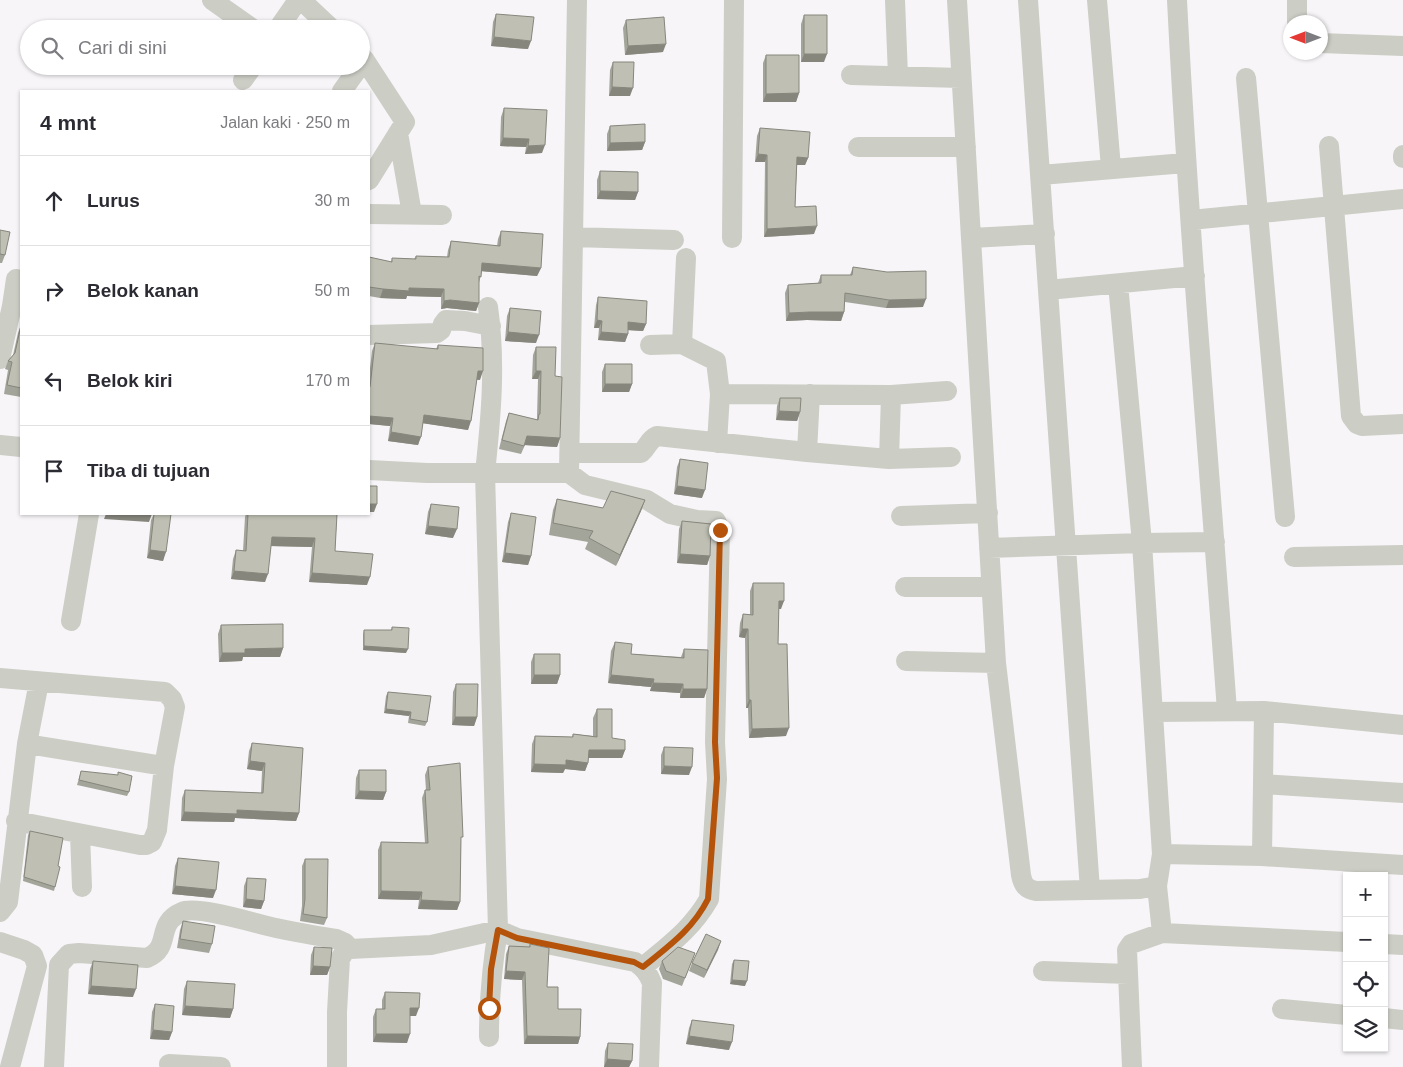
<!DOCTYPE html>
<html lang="id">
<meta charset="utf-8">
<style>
body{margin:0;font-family:Arial,sans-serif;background:#f7f7f7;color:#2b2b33}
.controls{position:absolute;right:15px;bottom:15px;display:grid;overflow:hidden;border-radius:0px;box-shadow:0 1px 4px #0004}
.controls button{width:45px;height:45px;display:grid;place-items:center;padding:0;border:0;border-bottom:1px solid #e1e1e2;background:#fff;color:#2b2b33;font:25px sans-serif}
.compass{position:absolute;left:1283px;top:15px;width:45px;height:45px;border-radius:50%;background:#fff;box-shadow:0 1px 4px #0004;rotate:270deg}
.stop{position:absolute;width:15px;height:15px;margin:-11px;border:4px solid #b45309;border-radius:50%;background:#fff}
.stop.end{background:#b45309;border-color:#fff;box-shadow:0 1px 5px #0008}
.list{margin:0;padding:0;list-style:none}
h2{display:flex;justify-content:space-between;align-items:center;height:65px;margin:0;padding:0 20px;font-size:21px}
h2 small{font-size:16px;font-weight:400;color:#7c7c81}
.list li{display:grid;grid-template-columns:32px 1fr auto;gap:15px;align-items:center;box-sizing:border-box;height:90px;padding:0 20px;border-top:1px solid #e1e1e2}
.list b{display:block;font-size:19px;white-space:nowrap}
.list em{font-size:16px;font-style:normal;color:#7c7c81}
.icon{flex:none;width:28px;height:28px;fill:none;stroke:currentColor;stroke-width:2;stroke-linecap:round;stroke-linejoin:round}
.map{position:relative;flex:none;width:1403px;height:1067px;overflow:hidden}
.search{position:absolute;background:#fff;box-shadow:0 1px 4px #0004;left:20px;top:20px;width:350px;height:55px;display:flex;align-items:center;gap:12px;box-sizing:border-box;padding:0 18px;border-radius:28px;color:#7c7c81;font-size:19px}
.panel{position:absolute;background:#fff;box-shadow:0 1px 4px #0004;left:20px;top:90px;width:350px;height:425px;border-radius:0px}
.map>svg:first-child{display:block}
</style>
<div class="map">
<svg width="1403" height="1067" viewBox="0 0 1403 1067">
<rect width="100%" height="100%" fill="#f7f5f8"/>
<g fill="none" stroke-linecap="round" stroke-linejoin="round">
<!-- minor -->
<path stroke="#cccdc5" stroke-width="20" d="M 212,0 L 253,29
M 301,0 L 332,29
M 577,0 L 569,473 L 485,473 L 498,930 L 517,938 L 635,962 C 644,968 648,973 652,983 L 649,1067
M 895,0 L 898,76
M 957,0 L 996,663 L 1021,875 C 1023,885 1026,889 1036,891 L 1140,889 L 1157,886 L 1162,854 L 1142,543 L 1118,284
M 1028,0 L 1048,290 L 1195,276
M 1097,0 L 1111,168
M 1177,0 C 1189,237 1210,474 1227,711
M 1297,22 L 1297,0
M 278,29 L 298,0
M 1320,43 L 1403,46
M 364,59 L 405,122 L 369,180
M 851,75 L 961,78
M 1246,78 L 1285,517
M 243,80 L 253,66
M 342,91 L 360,66
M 398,133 L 412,214
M 1329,146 L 1351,416 L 1357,424 L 1362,426 L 1403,424
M 858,147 L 966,147
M 1403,155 L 1403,158
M 1041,175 L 1185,163
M 369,214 L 442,215
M 1191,220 L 1403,199
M 573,237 L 674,240
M 732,238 L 734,0
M 971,238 L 1045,234
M 1048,290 L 1090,890
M 369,335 L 437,333 L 441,330 L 443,324 L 446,320 L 465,321 L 491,326
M 682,344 L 686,258
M 650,345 L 682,344 L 716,361 L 720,394 L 717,443
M 0,359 L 12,306 L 16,279
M 720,394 L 891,395 L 947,391
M 0,445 L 21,447
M 807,452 L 810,394
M 570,453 L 641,453 C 648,447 648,440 657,436 L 807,452 L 889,459 L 951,457
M 889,459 L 891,395
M 369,470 L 427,473 L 485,473 C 491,417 496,363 488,307
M 569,473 L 585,485 L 647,500 L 670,514 L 697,520 L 716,521 L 720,530 L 715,742 L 717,779 L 709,899 C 692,929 669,945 643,967
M 901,516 L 988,513
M 989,548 L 1142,543 L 1215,542
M 1294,557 L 1403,555
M 905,587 L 991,587
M 71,621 L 89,514
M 906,661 L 996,663
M 0,678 L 165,692 L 172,699 L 175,707 L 164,766 L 157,830 L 152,842 L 146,845 L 140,845 L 16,821
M 1153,712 L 1264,711 L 1403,725
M 27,744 L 164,766
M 1263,784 L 1403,793
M 80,834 L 82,887
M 1162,854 L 1262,856 L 1403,865
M 1262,856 L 1264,711
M 1157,886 L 1162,933
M 0,912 L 8,902 L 27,744 L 39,682
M 0,942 L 24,950 L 33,955 L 37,966 L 10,1067
M 1384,944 L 1403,945
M 1043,971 L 1128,974
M 1282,1009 L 1347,1015
M 1384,1018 L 1403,1020
M 169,1064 L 221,1067
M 54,1067 L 59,965 L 69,954 L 79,953 L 147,958 C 173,947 154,924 182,912 C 197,905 257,924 276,928 C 296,932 316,936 336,939 L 345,943 L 350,949
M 337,1067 L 337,1012 L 340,959 L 345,951 L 350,949 L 431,945 L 498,930 C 492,966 489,1001 489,1037
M 1132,1067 L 1127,950 L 1131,944 L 1162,933 L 1347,942"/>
</g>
<!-- wall -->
<path fill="#a4a59a" d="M 496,14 L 528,49 L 491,46 L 493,22 Z
M 804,15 L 824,62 L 801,62 L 801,24 Z
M 626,20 L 663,52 L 625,55 L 623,28 Z
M 766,55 L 799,93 L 796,102 L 763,102 L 763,63 Z
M 613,62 L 630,96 L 609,96 L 610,70 Z
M 504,108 L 542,153 L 525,154 L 526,147 L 500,146 L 501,117 Z
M 610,126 L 645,142 L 642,150 L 607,151 L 607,134 Z
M 760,128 L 808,158 L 805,165 L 797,165 L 795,207 L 814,234 L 764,237 L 765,162 L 755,162 L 757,136 Z
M 600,171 L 638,192 L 635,200 L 597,199 L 597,180 Z
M 0,230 L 5,255 L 2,263 L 0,263 Z
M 501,231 L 541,268 L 537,276 L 482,271 L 479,283 L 479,303 L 476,311 L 447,308 L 441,309 L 441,297 L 407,296 L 406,299 L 380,298 L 369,296 L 369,257 L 391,262 L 392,258 L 414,259 L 416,256 L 447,257 L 448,250 L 451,241 L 497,246 L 498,239 Z
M 853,267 L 923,307 L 886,308 L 845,302 L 844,312 L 841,321 L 807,320 L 786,321 L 785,293 L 788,285 L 818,283 L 821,275 L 850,275 Z
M 598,297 L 646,324 L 643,331 L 628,330 L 628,334 L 625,342 L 598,340 L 599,328 L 594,328 L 596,305 Z
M 510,308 L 536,343 L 505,341 L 507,316 Z
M 21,325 L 21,397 L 4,394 L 8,370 L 5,369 L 8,361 L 13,355 L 18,333 Z
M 375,343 L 436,349 L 438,345 L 480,380 L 477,380 L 468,430 L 423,423 L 418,445 L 388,441 L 390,426 L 369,424 L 369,377 L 372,351 Z
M 536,347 L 555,376 L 560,438 L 557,447 L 525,445 L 521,454 L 499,449 L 506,421 L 509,413 L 537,420 L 537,417 L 538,379 L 532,379 L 533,355 Z
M 605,364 L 632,384 L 629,392 L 602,392 L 602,372 Z
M 780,398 L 800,412 L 797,421 L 776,420 L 777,406 Z
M 680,459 L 702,498 L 674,494 L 677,467 Z
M 557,499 L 603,508 L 645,500 L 641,511 L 616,566 L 585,549 L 588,542 L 549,535 L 553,510 Z
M 431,504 L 453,538 L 425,534 L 428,512 Z
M 511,513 L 531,556 L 528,565 L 502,562 L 508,522 Z
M 154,514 L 171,514 L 163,561 L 147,558 L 151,520 Z
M 246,514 L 337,514 L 335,551 L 367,585 L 309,582 L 312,547 L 271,546 L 265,582 L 231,579 L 233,559 L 236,550 L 243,551 L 245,517 Z
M 682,521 L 710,556 L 707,565 L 677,563 L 679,529 Z
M 753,583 L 781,609 L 779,609 L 778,644 L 786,736 L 749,738 L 748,708 L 746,708 L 745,638 L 739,637 L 740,623 L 743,614 L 750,615 L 750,591 Z
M 221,625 L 283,648 L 280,657 L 243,657 L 242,661 L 219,662 L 218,634 Z
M 392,627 L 406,653 L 363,650 L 363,634 L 364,630 L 391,630 Z
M 615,642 L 631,654 L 681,657 L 684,649 L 707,689 L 704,698 L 680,698 L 680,693 L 650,691 L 651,687 L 608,683 L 611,651 Z
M 534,654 L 560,675 L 557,684 L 531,684 L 531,662 Z
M 456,684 L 477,717 L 474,726 L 452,725 L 453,692 Z
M 388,692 L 427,722 L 425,726 L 408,723 L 409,716 L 384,713 L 386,696 Z
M 597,709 L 612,738 L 625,750 L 622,758 L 588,758 L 588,763 L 585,771 L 565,769 L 563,773 L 531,772 L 532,744 L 535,736 L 572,737 L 573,734 L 593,736 L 593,718 Z
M 252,743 L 299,813 L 296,821 L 235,818 L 234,822 L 181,821 L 182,798 L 185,790 L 261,793 L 262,771 L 247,769 L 249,751 Z
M 664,747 L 689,775 L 661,774 L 661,755 Z
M 428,767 L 461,843 L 460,902 L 457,910 L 418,909 L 419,900 L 378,899 L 378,850 L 381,842 L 425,843 L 422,798 L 425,790 L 426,790 L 425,775 Z
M 359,770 L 386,792 L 383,800 L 355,799 L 356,778 Z
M 81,771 L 129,792 L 127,796 L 77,785 Z
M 30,831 L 58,866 L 55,887 L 54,891 L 23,881 L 28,835 Z
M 178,858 L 213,898 L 172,894 L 175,866 Z
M 305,859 L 327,918 L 324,925 L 300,921 L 302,906 L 302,866 Z
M 247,878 L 264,901 L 261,909 L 243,907 L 244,886 Z
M 183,921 L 212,944 L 209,953 L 177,948 L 180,930 Z
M 721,941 L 704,978 L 689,971 L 692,963 Z
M 530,944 L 547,987 L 558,1009 L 580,1037 L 578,1044 L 524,1044 L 522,980 L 504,979 L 506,954 L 509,946 L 529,947 Z
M 314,947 L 330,967 L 327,975 L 310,975 L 311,955 Z
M 695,953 L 682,986 L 663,979 L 659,969 L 662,961 Z
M 734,960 L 745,986 L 730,984 L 732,964 Z
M 93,961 L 133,997 L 88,994 L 90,969 Z
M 187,981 L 233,1009 L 230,1018 L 182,1015 L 184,989 Z
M 385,992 L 416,1016 L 410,1016 L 407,1043 L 373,1042 L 373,1017 L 376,1009 L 382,1009 L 382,1000 Z
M 155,1004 L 172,1032 L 169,1040 L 150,1039 L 152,1012 Z
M 692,1020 L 729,1050 L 686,1044 L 689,1028 Z
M 608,1043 L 632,1061 L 629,1067 L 604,1067 L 605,1051 Z"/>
<!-- shaded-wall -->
<path fill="#86867d" d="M 494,37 L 531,41 L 528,49 L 491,46 Z
M 666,44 L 663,52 L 625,55 L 628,46 Z
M 804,54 L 827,54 L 824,62 L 801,62 Z
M 612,87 L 633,88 L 630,96 L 609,96 Z
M 799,93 L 796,102 L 763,102 L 766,94 Z
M 503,138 L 529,139 L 526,147 L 500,146 Z
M 645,142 L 642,150 L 607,151 L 610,143 Z
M 545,145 L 542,153 L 525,154 L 528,146 Z
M 758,154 L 767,155 L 765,162 L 755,162 Z
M 797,157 L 808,158 L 805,165 L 795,165 Z
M 600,191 L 638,192 L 635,200 L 597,199 Z
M 817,226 L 814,234 L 764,237 L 767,229 Z
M 482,263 L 541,268 L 537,276 L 479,271 Z
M 409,288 L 444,289 L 441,297 L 407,296 L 406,299 L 380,298 L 383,289 Z
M 926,299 L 923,307 L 886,308 L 889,300 Z
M 450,300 L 479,303 L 476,311 L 447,308 L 441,309 L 444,301 Z
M 810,312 L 844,312 L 841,321 L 807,320 L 786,321 L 789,313 Z
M 597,320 L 602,321 L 599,328 L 594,328 Z
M 628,322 L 646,324 L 643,331 L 626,330 Z
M 508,332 L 539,335 L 536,343 L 505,341 Z
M 601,332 L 628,334 L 625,342 L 598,340 Z
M 478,371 L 483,371 L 480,380 L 475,379 Z
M 536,371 L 541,371 L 538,379 L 532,379 Z
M 605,384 L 632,384 L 629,392 L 602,392 Z
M 779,411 L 800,412 L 797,421 L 776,420 Z
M 424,415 L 471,421 L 468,430 L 421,423 Z
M 369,416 L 393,418 L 390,426 L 369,424 Z
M 391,432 L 421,437 L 418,445 L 388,441 Z
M 527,436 L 560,438 L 557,447 L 524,445 Z
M 677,486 L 705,490 L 702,498 L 674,494 Z
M 645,500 L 641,511 L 616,566 L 620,555 Z
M 369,504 L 377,504 L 374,512 L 369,512 Z
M 106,514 L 152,514 L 149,522 L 104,519 Z
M 428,526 L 457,529 L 453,538 L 425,534 Z
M 272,537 L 315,538 L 312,547 L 269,546 Z
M 150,550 L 166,552 L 163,561 L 147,558 Z
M 505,553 L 531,556 L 528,565 L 502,562 Z
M 680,554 L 710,556 L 707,565 L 677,563 Z
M 234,571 L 268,574 L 265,582 L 231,579 Z
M 312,573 L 370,577 L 367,585 L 309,582 Z
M 779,601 L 784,601 L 781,609 L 776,609 Z
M 742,629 L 748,629 L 745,638 L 739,637 Z
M 364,646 L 408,649 L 406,653 L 363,650 Z
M 283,648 L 280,657 L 243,657 L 242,661 L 219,662 L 222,653 L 245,649 Z
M 534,675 L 560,675 L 557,684 L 531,684 Z
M 611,675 L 654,679 L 651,687 L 608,683 Z
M 653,683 L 683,684 L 680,693 L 650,691 Z
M 683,689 L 707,689 L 704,698 L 680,698 Z
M 749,700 L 751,700 L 748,708 L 746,708 Z
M 386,709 L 411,712 L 409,716 L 384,713 Z
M 455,717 L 477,717 L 474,726 L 452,725 Z
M 789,728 L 786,736 L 749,738 L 752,729 Z
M 589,750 L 625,750 L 622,758 L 586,758 Z
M 566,760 L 588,763 L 585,771 L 565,769 L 563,773 L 531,772 L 534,764 Z
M 250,761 L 265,763 L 262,771 L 247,769 Z
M 664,766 L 692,767 L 689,775 L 661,774 Z
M 359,791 L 386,792 L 383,800 L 355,799 Z
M 237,810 L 299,813 L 296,821 L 235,818 L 234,822 L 181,821 L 184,812 Z
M 175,886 L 216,890 L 213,898 L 172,894 Z
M 381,891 L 422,892 L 419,900 L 378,899 Z
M 246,899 L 264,901 L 261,909 L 243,907 Z
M 421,900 L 460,902 L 457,910 L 418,909 Z
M 721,941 L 718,950 L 704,978 L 707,970 Z
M 313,966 L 330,967 L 327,975 L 310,975 Z
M 506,971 L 525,972 L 522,980 L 504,979 Z
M 732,980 L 747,981 L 745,986 L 730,984 Z
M 91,986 L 136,989 L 133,997 L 88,994 Z
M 185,1006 L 233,1009 L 230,1018 L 182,1015 Z
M 410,1008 L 419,1008 L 416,1016 L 407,1016 Z
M 153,1030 L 172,1032 L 169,1040 L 150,1039 Z
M 376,1034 L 410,1034 L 407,1043 L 373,1042 Z
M 527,1036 L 580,1037 L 578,1044 L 524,1044 Z
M 689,1036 L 732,1042 L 729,1050 L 686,1044 Z
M 607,1059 L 632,1061 L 629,1067 L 604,1067 Z"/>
<!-- building -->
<path fill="#bfc0b3" stroke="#86867d" d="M 496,14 L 534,17 L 531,41 L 494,37 Z
M 804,15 L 827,15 L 827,54 L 804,54 Z
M 664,17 L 666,44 L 628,46 L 626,20 Z
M 766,55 L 799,55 L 799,93 L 766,94 Z
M 613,62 L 634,62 L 633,88 L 612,87 Z
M 504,108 L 547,110 L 545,145 L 528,146 L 529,139 L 503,138 Z
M 645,124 L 645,142 L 610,143 L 610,126 Z
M 760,128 L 810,132 L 808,158 L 797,157 L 795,207 L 816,206 L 817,226 L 767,229 L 767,155 L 758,154 Z
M 600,171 L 638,172 L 638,192 L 600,191 Z
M 0,230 L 10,232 L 5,255 L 0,254 Z
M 501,231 L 543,234 L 541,268 L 482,263 L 481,277 L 479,276 L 479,303 L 450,300 L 444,301 L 444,289 L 409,288 L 409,291 L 383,289 L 369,287 L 369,257 L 392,262 L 392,258 L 416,259 L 416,256 L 449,257 L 451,241 L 500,246 Z
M 853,267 L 887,272 L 926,271 L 926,299 L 889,300 L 845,293 L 844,312 L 810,312 L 789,313 L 788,285 L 821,283 L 821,275 L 852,275 Z
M 598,297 L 647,301 L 646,324 L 628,322 L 628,334 L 601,332 L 602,321 L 597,320 Z
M 510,308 L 541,311 L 539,335 L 508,332 Z
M 21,325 L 21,388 L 7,385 L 12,362 L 8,361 L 15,353 Z
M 375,343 L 438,349 L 438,345 L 483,348 L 483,371 L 478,371 L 471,421 L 424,415 L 421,437 L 391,432 L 393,418 L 369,416 L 369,387 L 370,387 Z
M 536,347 L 556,347 L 555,376 L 562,377 L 560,438 L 527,436 L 524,446 L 502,440 L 509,413 L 538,420 L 539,414 L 540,414 L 541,371 L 536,371 Z
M 605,364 L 632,364 L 632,384 L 605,384 Z
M 780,398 L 801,398 L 800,412 L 779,411 Z
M 680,459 L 708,463 L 705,490 L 677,486 Z
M 369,486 L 377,486 L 377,504 L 369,504 Z
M 611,491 L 645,500 L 620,555 L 589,538 L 593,531 L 553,523 L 557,499 L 603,508 Z
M 431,504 L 459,507 L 457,529 L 428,526 Z
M 511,513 L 536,517 L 531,556 L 505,553 Z
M 154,514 L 171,514 L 166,552 L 150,550 Z
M 248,514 L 337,514 L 335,551 L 373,554 L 370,577 L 312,573 L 315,538 L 272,537 L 268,574 L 234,571 L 236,550 L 246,551 Z
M 682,521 L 711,524 L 710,556 L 680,554 Z
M 753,583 L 784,583 L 784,601 L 779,601 L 778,644 L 787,644 L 789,728 L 752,729 L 751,700 L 749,700 L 748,629 L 742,629 L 743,614 L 753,615 Z
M 283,624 L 283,648 L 245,649 L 245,653 L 222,653 L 221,625 Z
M 392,627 L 409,628 L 408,649 L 364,646 L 364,630 L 392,630 Z
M 615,642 L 632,644 L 631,654 L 684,658 L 684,649 L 708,650 L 707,689 L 683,689 L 683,684 L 653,683 L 654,679 L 611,675 Z
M 534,654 L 560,654 L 560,675 L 534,675 Z
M 456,684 L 478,684 L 477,717 L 455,717 Z
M 388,692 L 431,696 L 427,722 L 410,719 L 411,712 L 386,709 Z
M 597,709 L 612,709 L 612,738 L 625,740 L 625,750 L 589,750 L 588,763 L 566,760 L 566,765 L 534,764 L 535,736 L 573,737 L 573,734 L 597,737 Z
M 252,743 L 303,748 L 299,813 L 237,810 L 237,814 L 184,812 L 185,790 L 263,793 L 265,763 L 250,761 Z
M 664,747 L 693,748 L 692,767 L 664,766 Z
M 460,763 L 463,837 L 461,837 L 460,902 L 421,900 L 422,892 L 381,891 L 381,842 L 428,843 L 425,790 L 430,790 L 428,767 Z
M 359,770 L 386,770 L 386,792 L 359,791 Z
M 81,771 L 118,775 L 118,772 L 132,776 L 129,792 L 79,780 Z
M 30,831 L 63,838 L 58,866 L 60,867 L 55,887 L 24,877 Z
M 178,858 L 219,862 L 216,890 L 175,886 Z
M 305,859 L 328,859 L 327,918 L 303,914 L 305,899 Z
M 247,878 L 266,879 L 264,901 L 246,899 Z
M 183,921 L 215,926 L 212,944 L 180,939 Z
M 706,934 L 721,941 L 707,970 L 692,963 Z
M 530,944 L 549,948 L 547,987 L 558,987 L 558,1009 L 581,1009 L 580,1037 L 527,1036 L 525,972 L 506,971 L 509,946 L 530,947 Z
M 314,947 L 332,948 L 330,967 L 313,966 Z
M 678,947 L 695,953 L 685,978 L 666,971 L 662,961 Z
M 734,960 L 749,961 L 747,981 L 732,980 Z
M 93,961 L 138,965 L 136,989 L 91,986 Z
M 187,981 L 235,984 L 233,1009 L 185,1006 Z
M 385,992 L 420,993 L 419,1008 L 410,1008 L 410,1034 L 376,1034 L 376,1009 L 385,1009 Z
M 155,1004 L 174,1006 L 172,1032 L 153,1030 Z
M 692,1020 L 734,1025 L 732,1042 L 689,1036 Z
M 608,1043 L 633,1044 L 632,1061 L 607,1059 Z"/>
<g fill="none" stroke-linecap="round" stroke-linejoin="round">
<!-- route -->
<path stroke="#b45309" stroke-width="6" d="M 489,1008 L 491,969 L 498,930 L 517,938 L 634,962 L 643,967 C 669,946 693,929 708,899 L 717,778 L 715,742 L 720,530"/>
</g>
</svg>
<div class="controls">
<button>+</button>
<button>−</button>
<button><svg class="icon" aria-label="locate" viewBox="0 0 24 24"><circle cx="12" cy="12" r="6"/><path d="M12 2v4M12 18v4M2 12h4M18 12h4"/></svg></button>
<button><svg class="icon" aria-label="layers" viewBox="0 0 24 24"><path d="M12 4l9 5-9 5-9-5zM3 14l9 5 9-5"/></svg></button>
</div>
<svg class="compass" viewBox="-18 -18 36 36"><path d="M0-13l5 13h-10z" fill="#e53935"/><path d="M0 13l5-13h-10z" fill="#7c7c81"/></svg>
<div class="stop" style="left:489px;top:1008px"></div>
<div class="stop end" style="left:720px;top:530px"></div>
<div class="search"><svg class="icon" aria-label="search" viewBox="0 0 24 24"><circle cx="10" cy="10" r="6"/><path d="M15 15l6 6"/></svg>Cari di sini</div>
<section class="panel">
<h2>4 mnt<small>Jalan kaki · 250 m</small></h2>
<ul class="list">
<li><svg class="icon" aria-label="ahead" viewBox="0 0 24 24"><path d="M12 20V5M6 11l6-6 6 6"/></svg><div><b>Lurus</b></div><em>30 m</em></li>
<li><svg class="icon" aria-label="right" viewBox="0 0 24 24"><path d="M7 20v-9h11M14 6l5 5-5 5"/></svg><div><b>Belok kanan</b></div><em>50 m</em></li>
<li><svg class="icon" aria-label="left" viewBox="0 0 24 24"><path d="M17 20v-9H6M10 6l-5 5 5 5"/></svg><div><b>Belok kiri</b></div><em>170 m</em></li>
<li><svg class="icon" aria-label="arrive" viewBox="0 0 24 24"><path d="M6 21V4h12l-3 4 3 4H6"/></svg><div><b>Tiba di tujuan</b></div></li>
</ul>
</section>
</div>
